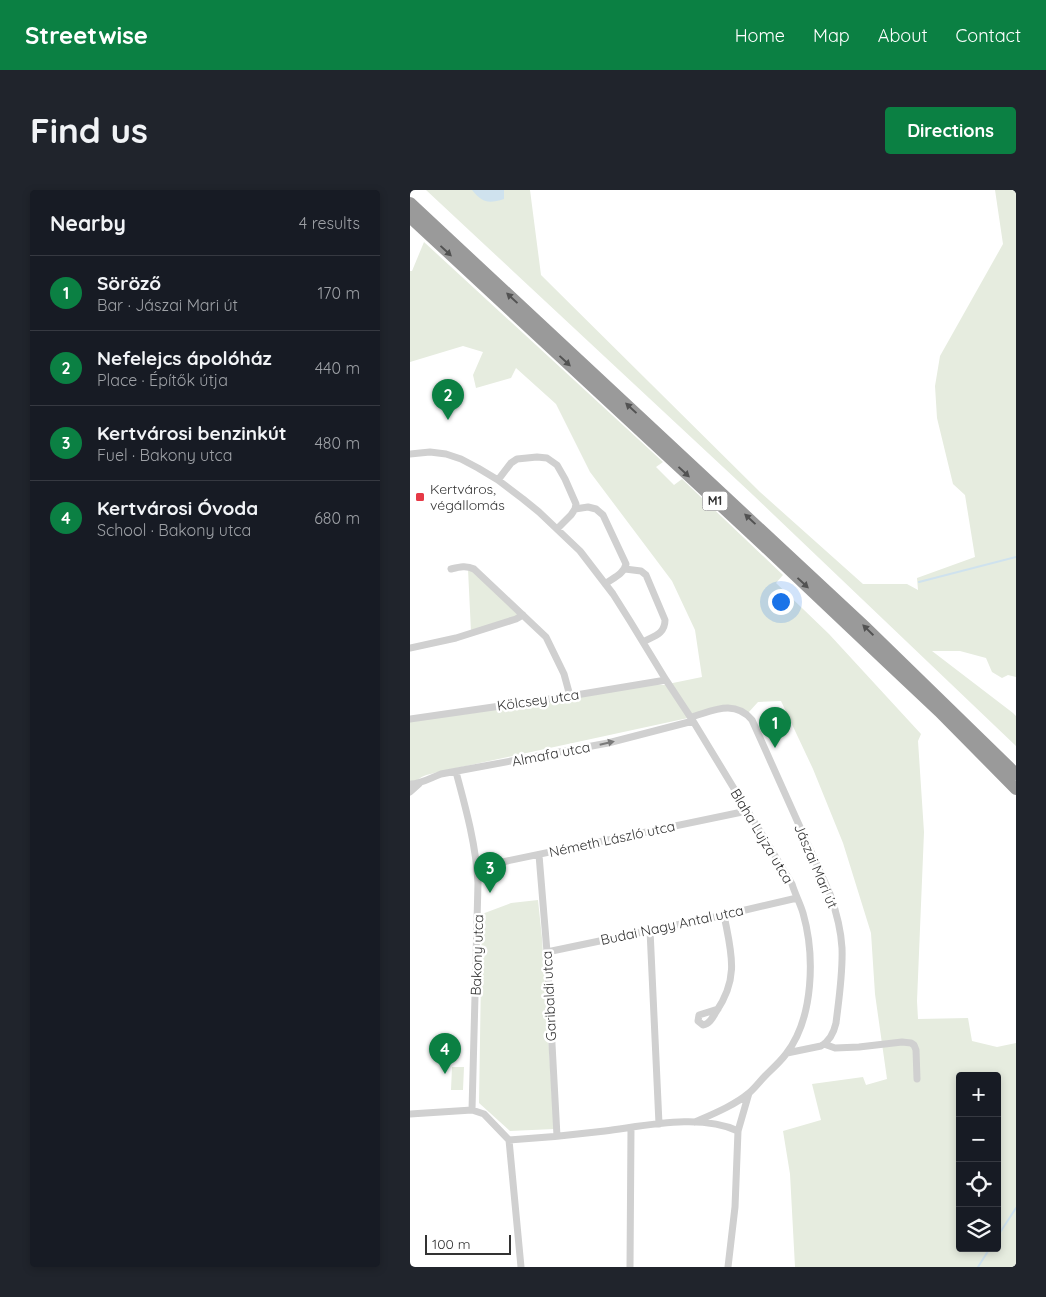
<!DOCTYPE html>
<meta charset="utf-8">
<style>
body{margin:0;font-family:Quicksand,sans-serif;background:#20242c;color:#f1f3f6}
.controls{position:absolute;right:15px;bottom:15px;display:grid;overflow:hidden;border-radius:5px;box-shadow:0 2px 8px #0003}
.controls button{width:45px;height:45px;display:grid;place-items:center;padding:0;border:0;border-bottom:1px solid #363941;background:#171b24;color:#f1f3f6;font:25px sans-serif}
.scale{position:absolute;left:15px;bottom:12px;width:86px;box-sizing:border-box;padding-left:5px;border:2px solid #333;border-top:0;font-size:14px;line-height:18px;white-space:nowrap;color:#333;-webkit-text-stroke:4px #fff;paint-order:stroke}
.you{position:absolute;left:370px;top:411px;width:18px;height:18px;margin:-12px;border:4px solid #fff;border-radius:50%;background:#1a73e8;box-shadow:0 0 0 8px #1a73e833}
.badge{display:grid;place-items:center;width:32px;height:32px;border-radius:50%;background:#0b8043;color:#fff;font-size:16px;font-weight:700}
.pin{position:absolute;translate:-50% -41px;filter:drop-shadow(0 1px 2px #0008)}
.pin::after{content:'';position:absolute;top:26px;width:18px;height:15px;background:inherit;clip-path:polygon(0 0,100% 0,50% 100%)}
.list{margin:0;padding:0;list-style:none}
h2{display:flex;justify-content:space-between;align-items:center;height:65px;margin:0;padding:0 20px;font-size:21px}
h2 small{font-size:16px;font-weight:400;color:#9ea1a6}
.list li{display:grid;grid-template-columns:32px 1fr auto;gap:15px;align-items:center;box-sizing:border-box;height:75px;padding:0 20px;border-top:1px solid #363941}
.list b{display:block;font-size:19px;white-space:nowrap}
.list p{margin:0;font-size:16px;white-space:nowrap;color:#9ea1a6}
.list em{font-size:16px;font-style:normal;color:#9ea1a6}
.icon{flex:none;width:28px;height:28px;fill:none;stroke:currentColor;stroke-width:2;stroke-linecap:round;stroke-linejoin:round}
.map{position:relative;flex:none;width:606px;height:1077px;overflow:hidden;border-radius:5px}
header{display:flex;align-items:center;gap:30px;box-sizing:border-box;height:70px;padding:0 25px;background:#0b8043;color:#fff}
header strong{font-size:24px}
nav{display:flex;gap:28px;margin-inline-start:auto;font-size:18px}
.intro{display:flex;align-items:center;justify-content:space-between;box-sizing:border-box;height:120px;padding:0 30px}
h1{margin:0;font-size:35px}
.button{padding:12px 22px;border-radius:5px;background:#0b8043;color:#fff;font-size:18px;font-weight:700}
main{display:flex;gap:30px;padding:0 30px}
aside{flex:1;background:#171b24;border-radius:5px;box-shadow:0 2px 8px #0003}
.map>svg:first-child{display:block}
</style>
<header>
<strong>Streetwise</strong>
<nav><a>Home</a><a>Map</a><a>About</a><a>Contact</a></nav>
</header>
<div class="intro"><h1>Find us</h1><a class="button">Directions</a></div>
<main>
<aside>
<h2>Nearby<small>4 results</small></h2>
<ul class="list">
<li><span class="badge">1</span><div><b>Söröző</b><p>Bar · Jászai Mari út</p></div><em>170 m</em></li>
<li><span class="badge">2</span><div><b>Nefelejcs ápolóház</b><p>Place · Építők útja</p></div><em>440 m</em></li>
<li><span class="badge">3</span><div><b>Kertvárosi benzinkút</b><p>Fuel · Bakony utca</p></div><em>480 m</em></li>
<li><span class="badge">4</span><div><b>Kertvárosi Óvoda</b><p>School · Bakony utca</p></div><em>680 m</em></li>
</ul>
</aside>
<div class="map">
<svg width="606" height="1077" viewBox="0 0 606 1077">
<rect width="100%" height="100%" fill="#fff"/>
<!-- green -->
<path fill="#e6ecdf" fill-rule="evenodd" d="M 16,0 L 120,0 L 131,85 L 350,302 L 453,394 L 497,394 L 508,400 L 507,388 L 565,367 L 555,305 L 543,294 L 527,228 L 525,196 L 530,166 L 593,54 L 585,0 L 606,0 L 606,487 L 598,485 L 592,488 L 582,482 L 576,468 L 550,461 L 522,461 L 603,523 L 606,526 L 606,556 L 343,305 Z
M 14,52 L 253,272 L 246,277 L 264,295 L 272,289 L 373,385 L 366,393 L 419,444 L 511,544 L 508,551 L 514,642 L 507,811 L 508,829 L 558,828 L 562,851 L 587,857 L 606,853 L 606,1077 L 385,1077 L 380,984 L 373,941 L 411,930 L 402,894 L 453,887 L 456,895 L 477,889 L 465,804 L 461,743 L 433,653 L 403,579 L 371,511 L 348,512 L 338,523 L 324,517 L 278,528 L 33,581 C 17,585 11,584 0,598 L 0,532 L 247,494 L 253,495 L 292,487 L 285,440 L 262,391 L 180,282 L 146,214 L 106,178 L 101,188 L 66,198 L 63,185 L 73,162 L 53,156 L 0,172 L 0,81 L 2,81 ZM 550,886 L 587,886 L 587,1058 L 550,1058 Z
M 58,379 L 60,379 L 109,425 L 61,442 Z
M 128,710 L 132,748 L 144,939 L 100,941 L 69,913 L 72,724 L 101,713 Z
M 42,877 L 54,877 L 53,900 L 41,900 Z"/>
<!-- water -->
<path fill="#cfe2ee" d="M 62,0 L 94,0 L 94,9 C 78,14 73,13 62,0 Z"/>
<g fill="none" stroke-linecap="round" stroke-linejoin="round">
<!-- stream -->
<path stroke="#cfe2ee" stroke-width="2" d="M 509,392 L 606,367
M 587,1047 L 606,1018
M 568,1077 L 580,1058"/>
<!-- street -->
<path stroke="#d0d0d0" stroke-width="7" d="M 0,264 L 20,262 L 36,264 L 51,269 L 68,278 L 88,290 L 113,309 L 129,322 L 170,361 L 203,404 L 220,431 L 256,490 L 283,531 L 382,694 C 385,704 390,713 393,723 C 405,765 404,828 376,864 C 370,872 362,879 355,886 C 350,891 345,898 339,903 C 325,915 303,924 285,932
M 88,290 L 101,273 L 107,269 L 127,267 L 137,268 L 147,275 L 155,289 L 166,314 L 165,319 L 161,325 L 147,339
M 165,319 L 178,317 L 186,319 L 193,325 L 216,374 C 214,384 203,388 195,394
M 41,379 C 49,377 56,375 64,379 L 136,447 L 154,484 L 160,506
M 215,379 L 231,381 L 236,385 L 255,430 C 255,444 244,446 233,452
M 0,458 L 46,448 L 106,429 L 113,425
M 281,527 C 303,521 324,509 342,530 L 420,704 C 426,721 431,739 432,758 C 433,783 429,808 426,833 C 424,842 420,851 411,856 L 377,863
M 0,529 L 160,506 L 256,490
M 46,582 C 56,619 66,655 68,693 L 62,920
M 0,594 C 12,594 20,588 31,584 L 198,553 L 283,531
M 0,602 L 9,594
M 129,665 L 137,762 L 147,946
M 68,677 L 337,621
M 240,740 L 249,934
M 137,762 L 314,725 L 387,708
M 308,819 L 289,825 L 288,831 L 293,835 C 300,834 303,827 306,822 C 330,787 321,762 314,725
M 414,854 L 425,858 L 449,857 L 492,852 L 501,853 L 504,855 L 506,860 L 507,889
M 0,924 L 62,920 L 74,924 L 99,950 L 111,1077
M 99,950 C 131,948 163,945 195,941 C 235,936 290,923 328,941
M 220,1077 L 221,938
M 318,1077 L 325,1017 L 328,941 L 339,903"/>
<!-- highway -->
<path stroke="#9a9a9a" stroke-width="12" d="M 0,13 L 455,437 L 606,584
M 0,27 L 348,350 L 481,476 L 529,521 L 606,599"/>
</g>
<!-- one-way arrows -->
<defs><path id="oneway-solid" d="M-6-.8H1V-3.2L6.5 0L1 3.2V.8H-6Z" transform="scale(1.25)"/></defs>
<g fill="#525252">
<use href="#oneway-solid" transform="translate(36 61) rotate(43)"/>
<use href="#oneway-solid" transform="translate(102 108) rotate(-137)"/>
<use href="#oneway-solid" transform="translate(155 171) rotate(43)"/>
<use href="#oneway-solid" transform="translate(221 218) rotate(-137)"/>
<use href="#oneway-solid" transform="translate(274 282) rotate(43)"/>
<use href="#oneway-solid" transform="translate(340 329) rotate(-137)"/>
<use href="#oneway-solid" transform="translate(393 393) rotate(43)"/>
<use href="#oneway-solid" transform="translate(458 440) rotate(-136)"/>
</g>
<use fill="#7a7a7a" href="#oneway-solid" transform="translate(197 553) rotate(-13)"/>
<!-- markers -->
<rect fill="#e63946" stroke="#fff" stroke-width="2" x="5" y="302" width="10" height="10" rx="2.5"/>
<g text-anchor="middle" stroke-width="5" stroke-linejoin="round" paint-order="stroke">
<!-- shield labels -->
<rect fill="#fff" stroke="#707070" stroke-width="1" x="292.5" y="301.5" width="25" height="19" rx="4"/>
<g font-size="12" font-weight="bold" fill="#333">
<text x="305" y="315">M1</text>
</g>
<!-- poi labels -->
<g font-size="14" fill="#333" stroke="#fff" text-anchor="start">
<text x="20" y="304">Kertváros,<tspan x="20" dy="16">végállomás</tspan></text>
</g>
<!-- street labels -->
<g font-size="14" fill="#333" stroke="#fff">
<text transform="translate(128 510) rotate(-8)" y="5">Kölcsey utca</text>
<text transform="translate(141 564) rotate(-11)" y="5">Almafa utca</text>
<text transform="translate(352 646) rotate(59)" y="5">Blaha Lujza utca</text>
<text transform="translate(202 649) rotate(-12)" y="5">Németh László utca</text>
<text transform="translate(406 676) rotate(67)" y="5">Jászai Mari út</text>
<text transform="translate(262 735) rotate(-12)" y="5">Budai Nagy Antal utca</text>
<text transform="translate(67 765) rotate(-88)" y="5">Bakony utca</text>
<text transform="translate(139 806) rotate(-93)" y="5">Garibaldi utca</text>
</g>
</g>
</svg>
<div class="controls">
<button>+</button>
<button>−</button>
<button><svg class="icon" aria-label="locate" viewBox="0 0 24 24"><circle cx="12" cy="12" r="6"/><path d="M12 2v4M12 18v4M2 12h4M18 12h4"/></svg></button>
<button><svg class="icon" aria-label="layers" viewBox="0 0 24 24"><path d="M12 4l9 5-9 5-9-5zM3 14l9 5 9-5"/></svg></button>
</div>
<div class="scale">100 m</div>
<div class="you"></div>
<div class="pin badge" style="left:365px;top:558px">1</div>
<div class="pin badge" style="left:38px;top:230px">2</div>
<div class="pin badge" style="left:80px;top:703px">3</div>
<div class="pin badge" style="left:35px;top:884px">4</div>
</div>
</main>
